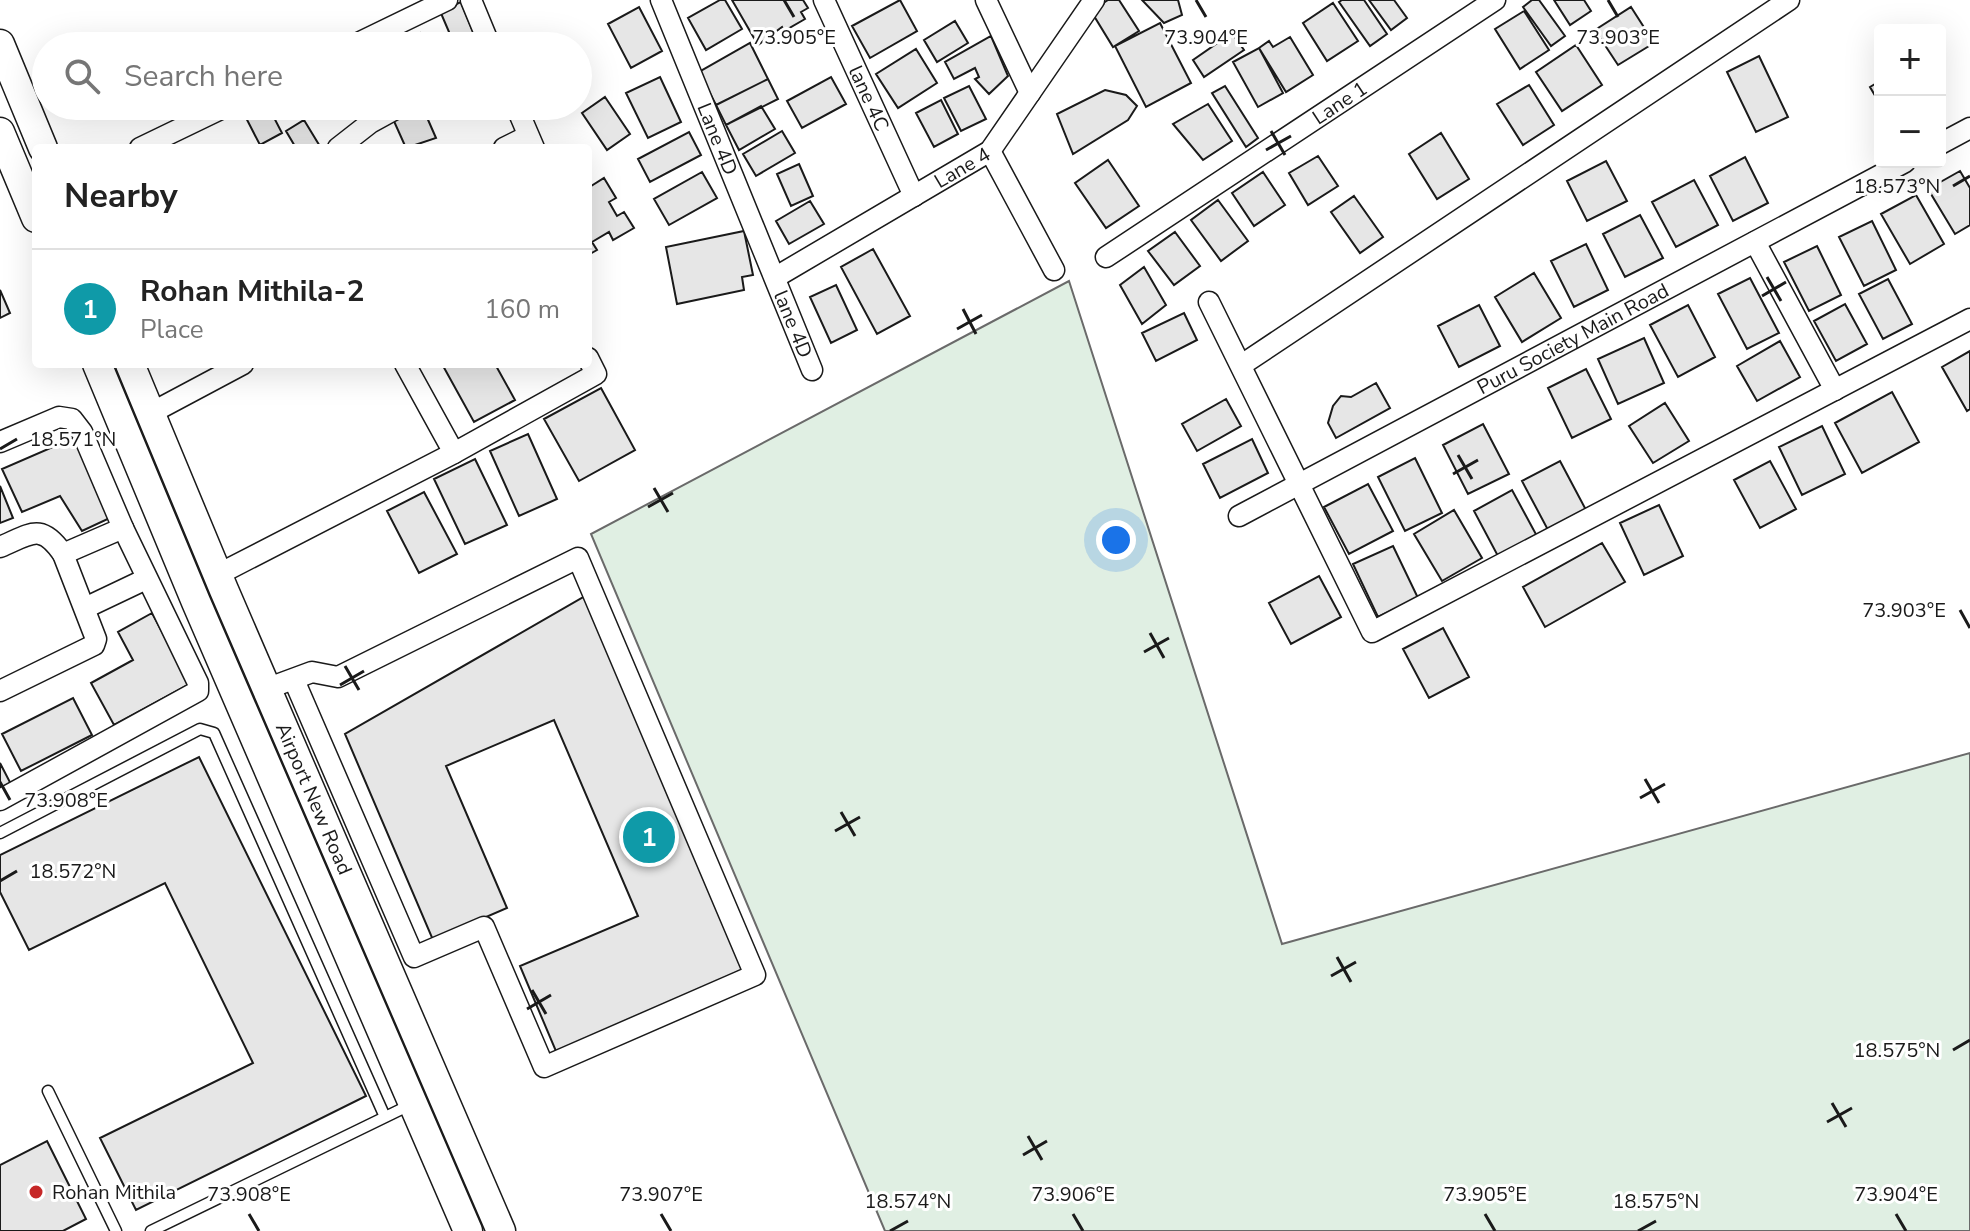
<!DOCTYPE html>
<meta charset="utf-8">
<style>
body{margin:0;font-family:"Nunito Sans",sans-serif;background:#f2f2f2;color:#222}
.controls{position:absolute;right:24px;top:24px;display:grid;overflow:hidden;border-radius:8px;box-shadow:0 8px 32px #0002}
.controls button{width:72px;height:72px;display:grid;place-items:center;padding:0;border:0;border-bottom:2px solid #e0e0e0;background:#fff;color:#222;font:40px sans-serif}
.you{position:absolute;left:1116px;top:540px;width:28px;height:28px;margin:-20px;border:6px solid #fff;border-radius:50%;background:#1a73e8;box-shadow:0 0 0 12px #1a73e833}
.badge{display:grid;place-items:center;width:52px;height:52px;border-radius:50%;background:#c62828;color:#fff;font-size:26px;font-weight:700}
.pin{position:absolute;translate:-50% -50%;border:4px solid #fff;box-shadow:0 2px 8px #0006}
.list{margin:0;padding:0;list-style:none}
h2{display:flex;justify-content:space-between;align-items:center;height:104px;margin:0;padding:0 32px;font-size:34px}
h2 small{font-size:26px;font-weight:400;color:#767676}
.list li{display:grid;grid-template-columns:52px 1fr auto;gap:24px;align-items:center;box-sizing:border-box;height:120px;padding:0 32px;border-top:2px solid #e0e0e0}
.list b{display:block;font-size:30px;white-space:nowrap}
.list p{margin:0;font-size:26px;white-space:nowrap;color:#767676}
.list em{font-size:26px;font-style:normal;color:#767676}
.icon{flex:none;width:44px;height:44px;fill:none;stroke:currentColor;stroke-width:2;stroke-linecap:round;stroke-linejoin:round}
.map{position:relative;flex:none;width:1970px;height:1231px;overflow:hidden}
.search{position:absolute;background:#fff;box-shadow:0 8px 32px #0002;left:32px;top:32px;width:560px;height:88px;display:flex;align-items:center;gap:20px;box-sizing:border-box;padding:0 28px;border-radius:44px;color:#767676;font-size:30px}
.panel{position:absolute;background:#fff;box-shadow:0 8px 32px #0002;left:32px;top:144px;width:560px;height:224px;border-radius:8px}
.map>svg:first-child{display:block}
</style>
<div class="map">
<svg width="1970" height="1231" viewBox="0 0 1970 1231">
<rect width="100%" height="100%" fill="#fff"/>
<!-- green -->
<path fill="#e0efe3" stroke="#6a6a6a" stroke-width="2" d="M 1069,281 L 1282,944 L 1970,753 L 1970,1231 L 885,1231 L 591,534 Z"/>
<!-- building -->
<path fill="#e6e6e6" stroke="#1a1a1a" stroke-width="2" d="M 720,0 L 725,0 L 742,29 L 706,50 L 688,18 Z
M 732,0 L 803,0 L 808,8 L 801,12 L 805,19 L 784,31 L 782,27 L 758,45 Z
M 900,0 L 917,31 L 870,58 L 852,26 Z
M 1108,0 L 1119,0 L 1139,31 L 1113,47 L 1091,11 Z
M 1142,0 L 1178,0 L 1182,15 L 1164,23 Z
M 1342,0 L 1364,0 L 1387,34 L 1370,46 L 1339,2 Z
M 1369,0 L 1394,0 L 1407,18 L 1391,30 Z
M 1532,0 L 1539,0 L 1565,36 L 1551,46 L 1523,7 Z
M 1554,0 L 1584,0 L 1591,11 L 1570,25 Z
M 461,2 L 479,46 L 455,46 L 440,11 Z
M 1333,3 L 1358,41 L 1327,61 L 1303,23 Z
M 639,7 L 662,51 L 631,68 L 608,24 Z
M 1631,7 L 1654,43 L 1618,65 L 1595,30 Z
M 1524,11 L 1549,50 L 1520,69 L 1495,29 Z
M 955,21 L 968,43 L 937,62 L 924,40 Z
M 1160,23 L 1191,83 L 1146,107 L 1115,46 Z
M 420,33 L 425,46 L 390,46 Z
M 1232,33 L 1244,50 L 1204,77 L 1193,60 Z
M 991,36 L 1008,76 L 989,94 L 975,79 L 979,77 L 975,68 L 954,79 L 945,62 Z
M 1290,37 L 1313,75 L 1286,92 L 1259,48 L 1269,41 L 1273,47 Z
M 750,43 L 768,79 L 716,105 L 699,72 Z
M 1576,45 L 1602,85 L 1562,111 L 1536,72 Z
M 1259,48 L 1283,93 L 1258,107 L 1233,62 Z
M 916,49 L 937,83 L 898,108 L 876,74 Z
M 1759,56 L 1788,117 L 1756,132 L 1727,72 Z
M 660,77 L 681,122 L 648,138 L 626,93 Z
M 831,77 L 846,104 L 802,128 L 787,101 Z
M 768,79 L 778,99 L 726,125 L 716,105 Z
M 1880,81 L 1880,104 L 1870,87 Z
M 1529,85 L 1554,125 L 1523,145 L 1497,104 Z
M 969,86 L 986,119 L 961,131 L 944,98 Z
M 1225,86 L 1258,138 L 1246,147 L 1212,93 Z
M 1105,90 L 1126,95 L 1137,106 L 1128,120 L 1073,154 L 1057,114 Z
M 605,97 L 630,134 L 607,150 L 582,113 Z
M 941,100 L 958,134 L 934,147 L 916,113 Z
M 1208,104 L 1232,141 L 1203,160 L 1173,124 Z
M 250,106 L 268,106 L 282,133 L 260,145 L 242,110 Z
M 422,106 L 436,138 L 406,148 L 393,119 Z
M 761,106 L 775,129 L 739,150 L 726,125 Z
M 304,120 L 321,148 L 296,148 L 286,131 Z
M 782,131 L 795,153 L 756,176 L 743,154 Z
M 689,132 L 701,155 L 650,182 L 638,159 Z
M 1441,133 L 1469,179 L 1437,199 L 1409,154 Z
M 1318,156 L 1338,186 L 1308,205 L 1289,173 Z
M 1745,157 L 1768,203 L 1733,221 L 1710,176 Z
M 1108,160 L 1139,206 L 1106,228 L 1075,183 Z
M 1606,161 L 1627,201 L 1587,221 L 1567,181 Z
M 799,164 L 813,196 L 791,206 L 777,174 Z
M 1960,171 L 1970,188 L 1970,225 L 1955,234 L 1928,189 Z
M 702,172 L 717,198 L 669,225 L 654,199 Z
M 1263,172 L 1285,205 L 1254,226 L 1232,193 Z
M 604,178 L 616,198 L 609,202 L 617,216 L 624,212 L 634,228 L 613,240 L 609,232 L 592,242 L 597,250 L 588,255 L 588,188 Z
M 1694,180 L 1718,225 L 1676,247 L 1652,202 Z
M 1916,195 L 1944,244 L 1910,264 L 1881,214 Z
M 1354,196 L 1383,237 L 1360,253 L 1331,212 Z
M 1218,200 L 1248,241 L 1221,261 L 1191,220 Z
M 810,201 L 824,224 L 789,244 L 776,221 Z
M 1640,215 L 1663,258 L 1625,277 L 1603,234 Z
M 1872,221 L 1896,270 L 1864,286 L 1839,237 Z
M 744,231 L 753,275 L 742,277 L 744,290 L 677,304 L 666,247 Z
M 1175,232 L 1200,266 L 1174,285 L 1148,251 Z
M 1586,244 L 1608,290 L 1574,307 L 1551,261 Z
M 1817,246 L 1841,295 L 1809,311 L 1784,262 Z
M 873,249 L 910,316 L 877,334 L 841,267 Z
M 1144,267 L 1166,305 L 1142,324 L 1120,285 Z
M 1534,273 L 1561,318 L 1522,342 L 1495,297 Z
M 1750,278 L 1779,333 L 1747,349 L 1718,294 Z
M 1888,279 L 1912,324 L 1883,339 L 1859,294 Z
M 836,285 L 857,330 L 831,343 L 810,297 Z
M 0,290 L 10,313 L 0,318 Z
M 1845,304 L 1867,344 L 1836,361 L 1814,321 Z
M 1479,305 L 1500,346 L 1459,367 L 1438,326 Z
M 1688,305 L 1715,357 L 1678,377 L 1650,325 Z
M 1184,313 L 1197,340 L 1156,361 L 1142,333 Z
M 1644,338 L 1664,383 L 1618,404 L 1598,359 Z
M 1780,341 L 1800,377 L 1757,401 L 1737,366 Z
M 1970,351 L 1970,409 L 1967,411 L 1942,367 Z
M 442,364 L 495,364 L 515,400 L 474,422 Z
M 1586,369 L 1611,419 L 1572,438 L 1548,388 Z
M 1376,383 L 1390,408 L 1336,438 L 1328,423 L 1333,406 L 1341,396 L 1351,397 Z
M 601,388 L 635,450 L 579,481 L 544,419 Z
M 1892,392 L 1919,442 L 1862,473 L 1835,423 Z
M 1226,399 L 1241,426 L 1197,451 L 1182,424 Z
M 1665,403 L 1689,441 L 1653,463 L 1629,426 Z
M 1483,424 L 1509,474 L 1468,494 L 1443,445 Z
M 1822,426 L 1845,474 L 1802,495 L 1779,447 Z
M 528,434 L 557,499 L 519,516 L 490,451 Z
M 78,436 L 112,517 L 82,531 L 60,496 L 22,512 L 2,469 Z
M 1252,439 L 1268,473 L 1220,498 L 1203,464 Z
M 1415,458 L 1442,513 L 1405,531 L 1378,477 Z
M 475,459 L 507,525 L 465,544 L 434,479 Z
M 1560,461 L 1586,510 L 1548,530 L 1522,481 Z
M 1770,461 L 1796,509 L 1760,528 L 1734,480 Z
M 1368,484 L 1393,531 L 1349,554 L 1324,507 Z
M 0,486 L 13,518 L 0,523 Z
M 1512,490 L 1538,538 L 1499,558 L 1474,511 Z
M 424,492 L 457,554 L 419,573 L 387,511 Z
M 1659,505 L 1683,556 L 1644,575 L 1620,523 Z
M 1454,510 L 1482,558 L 1442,581 L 1414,534 Z
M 1602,543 L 1625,582 L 1545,627 L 1523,587 Z
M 1393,546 L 1418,598 L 1378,617 L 1353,564 Z
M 1319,576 L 1341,617 L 1291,644 L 1269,603 Z
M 587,595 L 750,966 L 558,1056 L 520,966 L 638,916 L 554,720 L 446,766 L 507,908 L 433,940 L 345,734 Z
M 152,613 L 190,684 L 114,725 L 91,683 L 133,660 L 118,632 Z
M 1443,628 L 1469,677 L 1429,698 L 1403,649 Z
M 73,698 L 92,735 L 21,771 L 2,734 Z
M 199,757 L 366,1096 L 136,1210 L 100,1138 L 253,1063 L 165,883 L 29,950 L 0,892 L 0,855 Z
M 0,763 L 14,790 L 0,798 Z
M 47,1141 L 86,1219 L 63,1231 L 0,1231 L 0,1165 Z"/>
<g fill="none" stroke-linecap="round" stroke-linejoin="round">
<!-- service casing -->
<g stroke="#1a1a1a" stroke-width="13">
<path id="service" d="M 0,833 L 200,729 L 214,733 L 385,1117
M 48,1091 L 116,1231
M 151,1231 L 412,1104"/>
</g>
<!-- minor casing -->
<g stroke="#1a1a1a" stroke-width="23">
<g id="minor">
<path d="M 471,0 L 490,46"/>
<path id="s1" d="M 661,0 L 812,370"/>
<path id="s2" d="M 824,0 L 914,196"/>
<path d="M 986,0 L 1030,93"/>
<path d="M 352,46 L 447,0"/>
<path d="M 516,106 L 534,148"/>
<path d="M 1940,144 L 1970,128"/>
<path d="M 140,148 L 227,106"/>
<path d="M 338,148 L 370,123 L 401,106"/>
<path d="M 504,148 L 528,136"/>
<path d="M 990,151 L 1054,270"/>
<path d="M 1755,242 L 1835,390"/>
<path id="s3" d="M 1106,257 L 1495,0"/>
<path id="s4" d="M 776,277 L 990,151 L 1094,0"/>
<path d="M 1209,302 L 1372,632 L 1970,319"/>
<path d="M 405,364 L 454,453"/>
<path d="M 1243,364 L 1789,0"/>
<path d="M 151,413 L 243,364"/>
<path d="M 0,442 L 59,417 L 72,419 L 82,432 L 123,528 L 63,554 C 41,522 31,534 0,547"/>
<path id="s5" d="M 1239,516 L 1905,162"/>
<path d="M 217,575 L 454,453 L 596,374 L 588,358"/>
<path d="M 85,608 L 146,579"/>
<path d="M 266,689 L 312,672 L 338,677 L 578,558 L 755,975 L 544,1067 L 484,927 L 414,957 L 294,680"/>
<path d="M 0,691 L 94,645 L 96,639 L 63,554"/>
<path d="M 0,800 L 198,691 L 198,683 L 123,528"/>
</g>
</g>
<!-- secondary casing -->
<g stroke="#1a1a1a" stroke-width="31">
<g id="secondary">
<path d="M 0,44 L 43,148"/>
<path d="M 0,132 L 36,218"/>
<path d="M 97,364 L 196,602 L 468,1231"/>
<path id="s6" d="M 130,364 L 224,590 L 501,1231"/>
</g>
</g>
<!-- service -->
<use href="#service" stroke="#fff" stroke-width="10"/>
<!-- minor -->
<use href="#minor" stroke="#fff" stroke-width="20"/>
<!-- secondary -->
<use href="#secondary" stroke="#fff" stroke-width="28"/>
</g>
<!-- ticks -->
<path fill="none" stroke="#1a1a1a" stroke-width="3" d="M 784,0 L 794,17M 1196,0 L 1206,17M 1608,0 L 1618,17M 1271,131 L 1285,155M 1266,150 L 1291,136M 1953,186 L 1970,176M 1767,277 L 1781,301M 1762,296 L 1786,282M 963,309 L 976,334M 957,329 L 982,315M 0,449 L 17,439M 1458,455 L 1472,479M 1453,474 L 1478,460M 654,488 L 668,512M 648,507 L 673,493M 1960,610 L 1970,628M 1150,633 L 1164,658M 1144,652 L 1169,638M 345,666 L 359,690M 340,685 L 364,671M 1645,779 L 1659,803M 0,782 L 10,800M 1640,798 L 1665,784M 841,812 L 855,836M 835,831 L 860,817M 0,881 L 17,871M 1337,957 L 1351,982M 1331,976 L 1356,962M 532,990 L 546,1014M 527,1009 L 551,995M 1953,1050 L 1970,1040M 1832,1103 L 1846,1127M 1827,1122 L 1852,1108M 1028,1136 L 1042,1160M 1023,1155 L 1047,1141M 249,1214 L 259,1231M 661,1214 L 671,1231M 1073,1214 L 1083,1231M 1485,1214 L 1495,1231M 1896,1214 L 1906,1231M 890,1231 L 908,1221M 1638,1231 L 1656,1221"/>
<!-- markers -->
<circle fill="#c62828" stroke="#fff" stroke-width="3" cx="36" cy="1192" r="8"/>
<g text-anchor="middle" stroke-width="6" stroke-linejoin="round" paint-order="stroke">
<!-- street labels -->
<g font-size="20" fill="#1a1a1a" stroke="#fff">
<text dy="7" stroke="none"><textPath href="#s2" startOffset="108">lane 4C</textPath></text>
<text dy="7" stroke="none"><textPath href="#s3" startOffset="280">Lane 1</textPath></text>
<text dy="7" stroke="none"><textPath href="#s1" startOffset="150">Lane 4D</textPath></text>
<text dy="7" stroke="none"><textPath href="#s4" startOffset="216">Lane 4</textPath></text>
<text dy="7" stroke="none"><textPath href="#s1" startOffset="350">lane 4D</textPath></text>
<text dy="7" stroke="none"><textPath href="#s5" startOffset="378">Puru Society Main Road</textPath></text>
<text dy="7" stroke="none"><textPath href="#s6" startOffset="472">Airport New Road</textPath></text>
</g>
<!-- poi labels -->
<g font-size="20" fill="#1a1a1a" stroke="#fff" text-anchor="start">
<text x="52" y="1199">Rohan Mithila</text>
</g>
</g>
<g font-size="20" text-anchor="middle" fill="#1a1a1a" stroke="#fff" stroke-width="6" stroke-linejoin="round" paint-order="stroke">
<text x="1618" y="44">73.903°E</text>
<text x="794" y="44">73.905°E</text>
<text x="1206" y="44">73.904°E</text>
<text x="1897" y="193">18.573°N</text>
<text x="73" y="446">18.571°N</text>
<text x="1904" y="617">73.903°E</text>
<text x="66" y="807">73.908°E</text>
<text x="73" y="878">18.572°N</text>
<text x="1897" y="1057">18.575°N</text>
<text x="249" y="1201">73.908°E</text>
<text x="661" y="1201">73.907°E</text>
<text x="1073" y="1201">73.906°E</text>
<text x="1485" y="1201">73.905°E</text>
<text x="1896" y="1201">73.904°E</text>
<text x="908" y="1208">18.574°N</text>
<text x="1656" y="1208">18.575°N</text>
</g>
</svg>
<div class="controls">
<button>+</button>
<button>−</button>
</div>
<div class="you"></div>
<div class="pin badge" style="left:649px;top:837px;background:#0f9aa8">1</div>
<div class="search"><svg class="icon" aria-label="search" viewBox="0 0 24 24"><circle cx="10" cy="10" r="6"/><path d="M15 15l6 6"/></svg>Search here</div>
<section class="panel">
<h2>Nearby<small></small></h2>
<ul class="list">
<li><span class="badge" style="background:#0f9aa8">1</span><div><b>Rohan Mithila-2</b><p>Place</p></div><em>160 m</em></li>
</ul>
</section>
</div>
